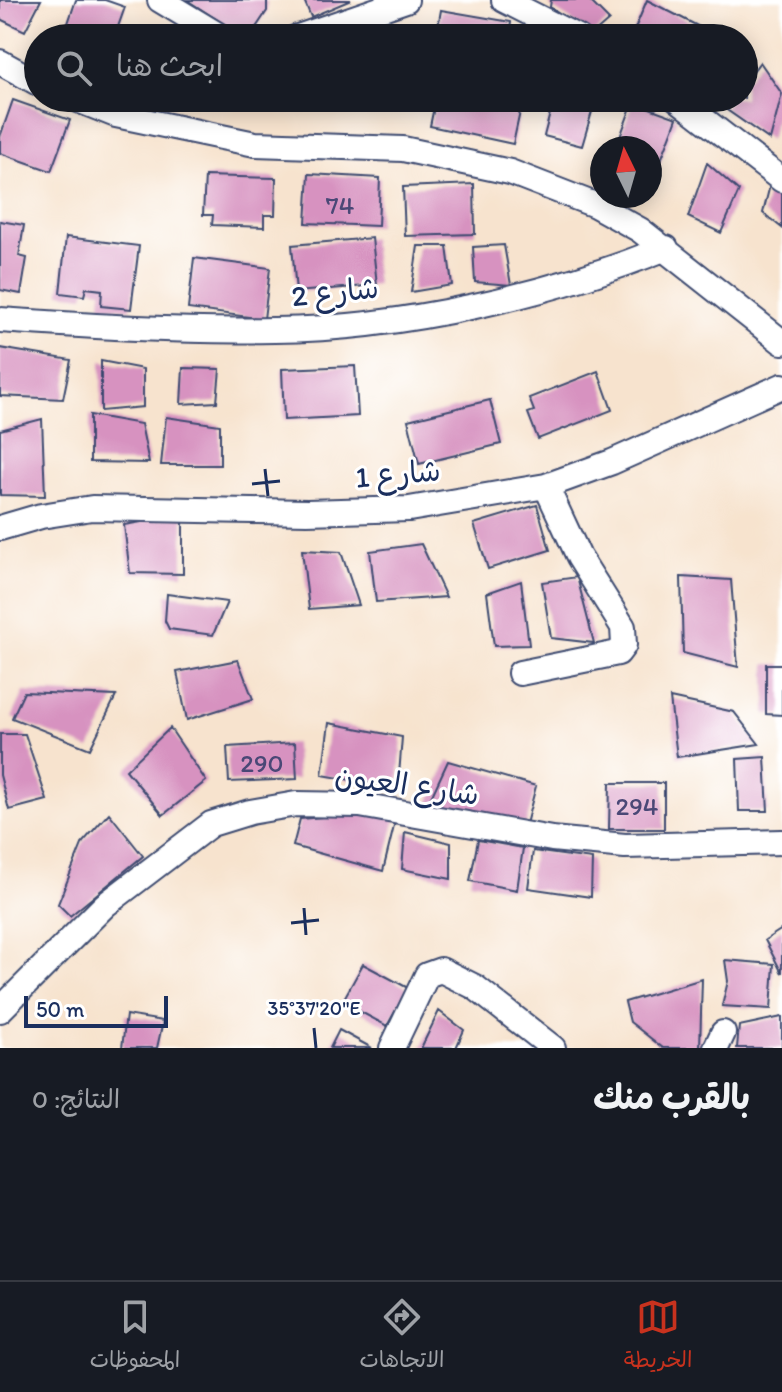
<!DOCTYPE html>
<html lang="ar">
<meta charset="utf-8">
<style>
body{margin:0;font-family:Itim,"Playpen Sans Arabic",sans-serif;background:#20242c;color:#f1f3f6;direction:rtl}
.compass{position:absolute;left:590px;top:136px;width:72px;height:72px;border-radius:50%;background:#171b24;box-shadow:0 4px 20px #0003;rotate:355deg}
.scale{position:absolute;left:24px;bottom:20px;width:144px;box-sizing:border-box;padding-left:8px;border:4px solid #1b2f5e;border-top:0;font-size:22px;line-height:28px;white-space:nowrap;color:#1b2f5e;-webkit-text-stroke:6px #fff;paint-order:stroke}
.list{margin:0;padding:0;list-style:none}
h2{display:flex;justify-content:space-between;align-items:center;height:104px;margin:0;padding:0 32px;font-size:34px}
h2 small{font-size:26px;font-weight:400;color:#9ea1a6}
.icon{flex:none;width:44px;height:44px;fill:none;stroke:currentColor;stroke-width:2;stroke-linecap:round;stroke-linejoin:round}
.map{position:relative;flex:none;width:782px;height:1048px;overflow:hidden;direction:ltr}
.search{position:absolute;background:#171b24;box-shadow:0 4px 20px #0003;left:24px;right:24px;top:24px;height:88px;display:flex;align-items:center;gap:20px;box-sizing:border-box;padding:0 28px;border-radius:44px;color:#9ea1a6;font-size:30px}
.sheet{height:232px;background:#171b24}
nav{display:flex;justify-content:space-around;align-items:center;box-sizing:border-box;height:112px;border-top:2px solid #363941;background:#171b24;font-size:22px;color:#9ea1a6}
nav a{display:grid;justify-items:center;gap:4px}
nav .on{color:#c8321e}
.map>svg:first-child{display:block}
</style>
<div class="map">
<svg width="782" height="1048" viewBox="0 0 782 1048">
<rect width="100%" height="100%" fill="#fff"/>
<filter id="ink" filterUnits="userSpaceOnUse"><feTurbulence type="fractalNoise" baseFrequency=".0125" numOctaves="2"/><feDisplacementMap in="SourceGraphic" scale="16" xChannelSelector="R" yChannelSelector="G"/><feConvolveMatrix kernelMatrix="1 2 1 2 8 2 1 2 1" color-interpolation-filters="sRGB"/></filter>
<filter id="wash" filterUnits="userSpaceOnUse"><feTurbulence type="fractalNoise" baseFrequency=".006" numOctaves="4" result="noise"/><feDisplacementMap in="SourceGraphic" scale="32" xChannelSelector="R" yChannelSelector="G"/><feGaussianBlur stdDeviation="1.8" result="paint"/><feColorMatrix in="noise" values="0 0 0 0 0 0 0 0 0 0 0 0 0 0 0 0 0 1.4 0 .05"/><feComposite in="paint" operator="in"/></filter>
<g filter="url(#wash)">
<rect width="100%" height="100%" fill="#f7e3ce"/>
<g id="blocks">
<!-- building -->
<path fill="#d792c0" d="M 0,0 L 41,0 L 25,31 L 0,19 Z
M 76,0 L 105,0 L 125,7 L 114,38 L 81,38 L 65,32 Z
M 187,0 L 267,0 L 267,11 L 249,38 L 245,38 Z
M 304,0 L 351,0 L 311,17 Z
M 551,0 L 589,0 L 609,20 L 593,34 L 550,7 Z
M 647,0 L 721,38 L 631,38 Z
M 441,10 L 511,22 L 509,38 L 436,38 Z
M 760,62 L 782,94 L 770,140 L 724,108 L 732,98 L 744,98 L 744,83 Z
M 436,98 L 523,98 L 513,144 L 430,126 Z
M 554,98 L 596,98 L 582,146 L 544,136 Z
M 13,100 L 70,120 L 51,171 L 0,153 L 0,137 Z
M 633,102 L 677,118 L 653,181 L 650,180 L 650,148 L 616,148 Z
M 707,163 L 739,191 L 721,233 L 688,217 Z
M 309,174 L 380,178 L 378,226 L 306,223 Z
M 205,176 L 276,178 L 275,215 L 264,215 L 264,227 L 212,225 L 213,215 L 203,215 Z
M 771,181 L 782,187 L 782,228 L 763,213 Z
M 474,184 L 475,234 L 405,236 L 403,187 Z
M 0,221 L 24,225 L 19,256 L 27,258 L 21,294 L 0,290 Z
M 66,237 L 139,246 L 131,309 L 101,306 L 102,290 L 86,288 L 84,296 L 60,293 Z
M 372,238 L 377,285 L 296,292 L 292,245 Z
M 504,245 L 511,285 L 475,282 L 473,247 Z
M 418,246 L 447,246 L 452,285 L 411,292 Z
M 194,258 L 270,268 L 264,319 L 188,309 Z
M 0,348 L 71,360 L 63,399 L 0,396 Z
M 101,361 L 143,369 L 143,407 L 101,411 Z
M 355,366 L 358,416 L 284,420 L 282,369 Z
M 183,368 L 220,369 L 217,402 L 181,404 Z
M 598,371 L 612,410 L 538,439 L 528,413 L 534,411 L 529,398 Z
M 490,400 L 501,444 L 419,464 L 408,420 Z
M 90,415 L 141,424 L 149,463 L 90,462 Z
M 166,417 L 220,425 L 220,465 L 161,465 Z
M 42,419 L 45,496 L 0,495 L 0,430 Z
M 537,505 L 550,550 L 488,569 L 474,524 Z
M 183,515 L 183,574 L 130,573 L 124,525 Z
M 421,544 L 446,597 L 376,602 L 370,551 Z
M 302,550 L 341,552 L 359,605 L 309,609 Z
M 577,577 L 594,643 L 551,638 L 542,582 Z
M 681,577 L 731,580 L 738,667 L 683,653 Z
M 521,581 L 529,645 L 494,646 L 487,593 Z
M 167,594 L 227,602 L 213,635 L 169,629 L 165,621 Z
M 238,660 L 253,699 L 187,720 L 177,672 Z
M 766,664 L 782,664 L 782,715 L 766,714 Z
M 24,692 L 116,696 L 90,749 L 12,718 Z
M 670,698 L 734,712 L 759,744 L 677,757 Z
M 329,723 L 402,737 L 398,788 L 322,775 Z
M 170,728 L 206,781 L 163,815 L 126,770 Z
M 0,734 L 25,734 L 47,800 L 9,810 L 0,775 Z
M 295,743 L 297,779 L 229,782 L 227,747 Z
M 765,757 L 768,811 L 739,811 L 737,759 Z
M 448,761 L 536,786 L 526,824 L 428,804 Z
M 610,783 L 664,783 L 664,829 L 609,829 Z
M 109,813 L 143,856 L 70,916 L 58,904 L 83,842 Z
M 369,813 L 396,818 L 383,871 L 293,846 L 300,819 Z
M 405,832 L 451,843 L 451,879 L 402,869 Z
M 478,840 L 523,848 L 517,890 L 470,881 Z
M 533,851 L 592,859 L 591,897 L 528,888 Z
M 782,929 L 782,973 L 765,940 Z
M 725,960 L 774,964 L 771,1009 L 722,1006 L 728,981 Z
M 363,964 L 408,988 L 387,1026 L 342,1002 Z
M 702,979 L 700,1048 L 663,1048 L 630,1022 L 625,1002 Z
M 439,1011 L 464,1030 L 456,1048 L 421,1048 Z
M 126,1015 L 163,1021 L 157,1048 L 122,1048 Z
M 782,1017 L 782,1048 L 737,1048 L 739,1026 Z
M 339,1030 L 372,1048 L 330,1048 Z"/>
</g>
</g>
<g filter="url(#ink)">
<use href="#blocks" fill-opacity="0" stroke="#3c4a6f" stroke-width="2"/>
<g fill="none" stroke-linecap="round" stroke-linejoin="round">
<!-- minor casing -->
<g stroke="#3c4a6f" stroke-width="28">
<path id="minor" d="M 160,0 L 223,38
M 504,0 L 579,38
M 295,38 L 406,0
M 0,62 L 38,83
M 73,98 L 116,115 L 255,144 L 403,149 L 510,172 L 595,205 L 640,230 L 782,342
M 676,98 L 782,180
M 0,320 C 91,326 183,332 274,330 C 401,329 549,295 666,248
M 0,528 L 41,516 L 92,508 L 307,512 L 409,509 L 546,486 L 612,462 L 782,386
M 520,673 L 618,653 L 624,645 L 623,627 L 579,557 L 546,486
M 0,1010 L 105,905 L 211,824 L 250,812 L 296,804 L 360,805 L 552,839 L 625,846 L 782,842
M 392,1048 L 427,975 L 441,970 L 475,987 L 553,1048
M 716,1048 L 723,1033"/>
</g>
<!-- minor -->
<use href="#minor" stroke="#fff" stroke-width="24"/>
</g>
</g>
<!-- ticks -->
<path fill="none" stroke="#1b2f5e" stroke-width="3" d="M 265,469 L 268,496M 252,484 L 280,481M 304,908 L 306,935M 291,923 L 319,920M 314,1028 L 316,1048"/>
<g text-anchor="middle" stroke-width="6" stroke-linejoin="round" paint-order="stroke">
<!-- number labels -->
<g font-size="26" fill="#4a4876">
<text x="340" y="214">74</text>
<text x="262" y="772">290</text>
<text x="637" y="815">294</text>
</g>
<!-- street labels -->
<g font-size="30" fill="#1b2f5e" stroke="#fff">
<text transform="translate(335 292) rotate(-6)" y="10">شارع 2</text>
<text transform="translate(398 474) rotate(-5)" y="10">شارع 1</text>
<text transform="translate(407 785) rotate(8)" y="10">شارع العيون</text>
</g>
</g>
<g font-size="20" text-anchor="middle" fill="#1b2f5e" stroke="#fff" stroke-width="6" stroke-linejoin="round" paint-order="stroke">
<text x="314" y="1015">35°37'20"E</text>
</g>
</svg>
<svg class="compass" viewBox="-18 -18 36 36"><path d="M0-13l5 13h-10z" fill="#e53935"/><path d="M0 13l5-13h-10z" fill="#9ea1a6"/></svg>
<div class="scale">50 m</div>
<div class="search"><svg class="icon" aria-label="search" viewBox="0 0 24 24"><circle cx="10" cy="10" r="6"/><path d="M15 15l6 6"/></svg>ابحث هنا</div>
</div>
<section class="sheet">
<h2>بالقرب منك<small>النتائج: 0</small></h2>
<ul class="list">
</ul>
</section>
<nav>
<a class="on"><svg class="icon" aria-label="map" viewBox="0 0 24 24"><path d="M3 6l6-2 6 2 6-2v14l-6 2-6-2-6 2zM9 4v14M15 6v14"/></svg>الخريطة</a>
<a><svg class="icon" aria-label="directions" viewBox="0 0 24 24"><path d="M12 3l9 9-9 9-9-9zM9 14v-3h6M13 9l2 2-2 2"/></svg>الاتجاهات</a>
<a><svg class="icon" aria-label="saved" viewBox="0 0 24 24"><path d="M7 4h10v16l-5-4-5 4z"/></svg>المحفوظات</a>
</nav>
